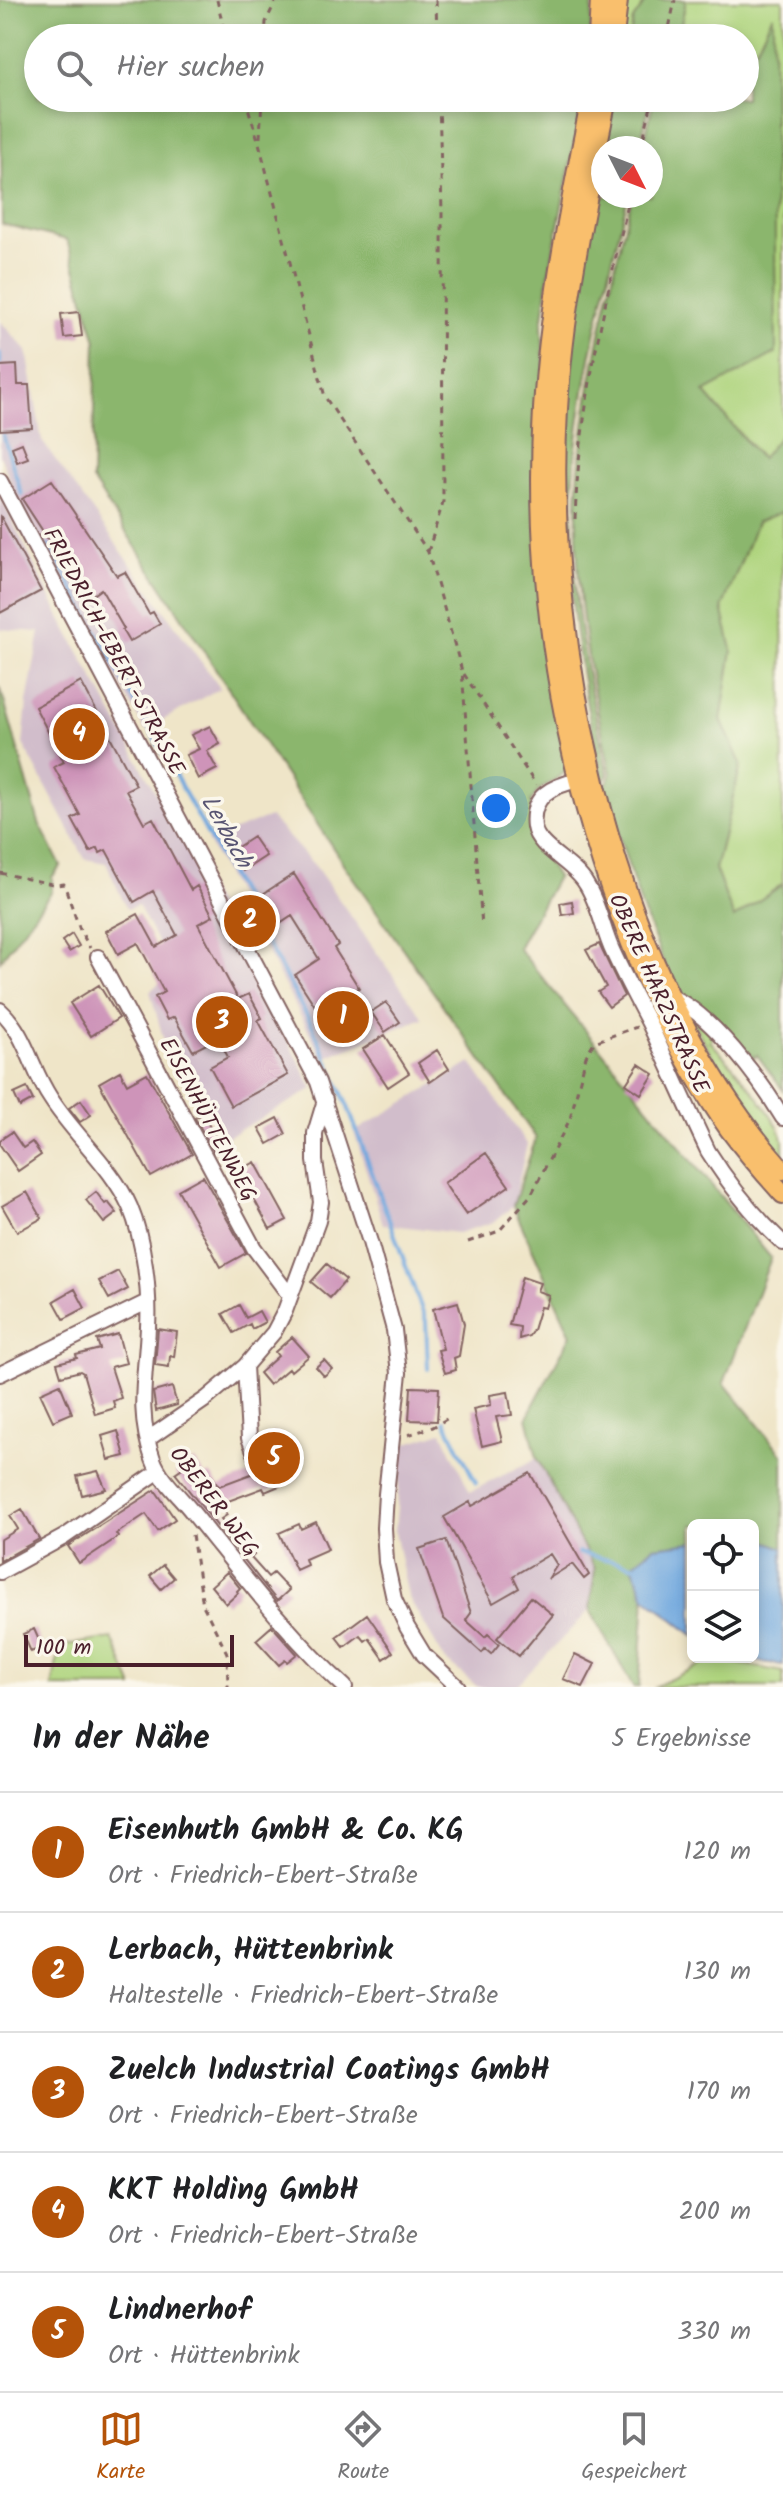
<!DOCTYPE html>
<html lang="de">
<meta charset="utf-8">
<style>
body{margin:0;font-family:Kalam,sans-serif;background:#f6f6f6;color:#202124}
.controls{position:absolute;right:24px;bottom:24px;display:grid;overflow:hidden;border-radius:12px;box-shadow:0 4px 12px #0003}
.controls button{width:72px;height:72px;display:grid;place-items:center;padding:0;border:0;border-bottom:2px solid #e0e0e0;background:#fff;color:#202124;font:40px sans-serif}
.compass{position:absolute;left:591px;top:136px;width:72px;height:72px;border-radius:50%;background:#fff;box-shadow:0 4px 12px #0003;rotate:132deg}
.scale{position:absolute;left:24px;bottom:20px;width:210px;box-sizing:border-box;padding-left:8px;border:4px solid #4a1f2b;border-top:0;font-size:22px;line-height:28px;white-space:nowrap;color:#4a1f2b;-webkit-text-stroke:6px #fbf7ec;paint-order:stroke}
.you{position:absolute;left:496px;top:808px;width:28px;height:28px;margin:-20px;border:6px solid #fff;border-radius:50%;background:#1a73e8;box-shadow:0 0 0 12px #1a73e833}
.badge{display:grid;place-items:center;width:52px;height:52px;border-radius:50%;background:#b45309;color:#fff;font-size:26px;font-weight:700}
.pin{position:absolute;translate:-50% -50%;border:4px solid #fff;box-shadow:0 2px 8px #0006}
.list{margin:0;padding:0;list-style:none}
h2{display:flex;justify-content:space-between;align-items:center;height:104px;margin:0;padding:0 32px;font-size:34px}
h2 small{font-size:26px;font-weight:400;color:#757577}
.list li{display:grid;grid-template-columns:52px 1fr auto;gap:24px;align-items:center;box-sizing:border-box;height:120px;padding:0 32px;border-top:2px solid #e0e0e0}
.list b{display:block;font-size:30px;white-space:nowrap}
.list p{margin:0;font-size:26px;white-space:nowrap;color:#757577}
.list em{font-size:26px;font-style:normal;color:#757577}
.icon{flex:none;width:44px;height:44px;fill:none;stroke:currentColor;stroke-width:2;stroke-linecap:round;stroke-linejoin:round}
.map{position:relative;flex:none;width:783px;height:1687px;overflow:hidden}
.search{position:absolute;background:#fff;box-shadow:0 4px 12px #0003;left:24px;right:24px;top:24px;height:88px;display:flex;align-items:center;gap:20px;box-sizing:border-box;padding:0 28px;border-radius:44px;color:#757577;font-size:30px}
.sheet{height:704px;background:#fff}
nav{display:flex;justify-content:space-around;align-items:center;box-sizing:border-box;height:112px;border-top:2px solid #e0e0e0;background:#fff;font-size:22px;color:#757577}
nav a{display:grid;justify-items:center;gap:4px}
nav .on{color:#b45309}
.map>svg:first-child{display:block}
</style>
<div class="map">
<svg width="783" height="1687" viewBox="0 0 783 1687">
<rect width="100%" height="100%" fill="#fbf7ec"/>
<filter id="ink" filterUnits="userSpaceOnUse"><feTurbulence type="fractalNoise" baseFrequency=".0125" numOctaves="2"/><feDisplacementMap in="SourceGraphic" scale="16" xChannelSelector="R" yChannelSelector="G"/><feConvolveMatrix kernelMatrix="1 2 1 2 8 2 1 2 1" color-interpolation-filters="sRGB"/></filter>
<filter id="wash" filterUnits="userSpaceOnUse"><feTurbulence type="fractalNoise" baseFrequency=".006" numOctaves="4" result="noise"/><feDisplacementMap in="SourceGraphic" scale="32" xChannelSelector="R" yChannelSelector="G"/><feGaussianBlur stdDeviation="1.8" result="paint"/><feColorMatrix in="noise" values="0 0 0 0 0 0 0 0 0 0 0 0 0 0 0 0 0 1.4 0 .05"/><feComposite in="paint" operator="in"/></filter>
<g filter="url(#wash)">
<rect width="100%" height="100%" fill="#efe5c8"/>
<!-- industrial -->
<path fill="#d1bdcb" d="M 0,321 L 27,351 L 42,441 L 220,688 L 145,730 L 15,494 L 0,455 Z
M 0,496 L 60,617 L 236,940 L 313,1089 L 227,1137 L 208,1115 L 171,1066 L 150,991 L 173,972 L 138,905 L 127,909 L 106,863 L 85,859 L 23,744 L 27,702 L 40,632 L 0,629 Z
M 270,817 L 316,867 L 423,1018 L 323,1058 L 207,840 Z
M 471,1063 L 527,1144 L 513,1206 L 494,1222 L 458,1233 L 383,1224 L 354,1132 Z
M 442,1432 L 470,1492 L 537,1458 L 595,1569 L 590,1610 L 515,1687 L 478,1687 L 445,1660 L 408,1596 L 395,1532 L 402,1445 Z"/>
<!-- green -->
<path fill="#afd47e" stroke="#7c7a54" stroke-width="2" d="M 624,0 L 647,0 L 633,20 L 630,38 L 621,38 Z
M 686,0 L 783,0 L 783,432 L 762,459 L 704,392 L 772,17 L 745,70 L 745,38 L 678,38 Z
M 782,511 L 783,884 L 734,918 L 715,869 L 741,764 L 721,720 L 732,650 L 722,608 L 757,522 Z
M 687,1012 L 712,1036 L 710,1041 C 728,1060 778,1116 783,1140 C 783,1146 783,1154 783,1159 C 747,1112 716,1064 687,1012 Z
M 112,1638 L 133,1687 L 52,1687 L 60,1646 Z
M 713,1659 L 783,1672 L 783,1687 L 654,1687 Z"/>
<!-- forest -->
<path fill="#8bb66d" stroke="#6a6a4c" stroke-width="2" d="M 0,0 L 593,0 L 590,38 L 38,38 L 38,98 L 583,98 L 549,273 L 542,326 L 567,766 L 566,772 L 539,790 L 531,801 L 536,843 L 557,877 L 518,948 L 771,1258 L 724,1383 L 783,1455 L 783,1548 L 753,1536 L 753,1525 L 693,1525 L 693,1542 L 654,1547 L 632,1565 L 645,1597 L 639,1687 L 633,1687 L 590,1610 L 595,1569 L 537,1458 L 527,1417 L 571,1335 L 513,1206 L 536,1138 L 346,868 L 92,480 L 96,341 L 67,240 L 2,224 Z
M 647,0 L 686,0 L 678,38 L 630,38 L 633,20 Z
M 773,15 L 776,353 L 704,392 L 761,459 L 783,432 L 783,516 L 782,512 L 757,522 L 722,608 L 732,650 L 721,720 L 741,764 L 715,869 L 734,918 L 783,884 L 783,1090 L 757,1055 L 754,1058 L 719,1021 L 714,1023 L 672,984 L 641,905 L 603,786 L 609,781 L 611,774 C 589,676 570,572 579,471 C 587,378 610,287 632,196 L 651,196 L 651,148 L 643,148 L 654,98 L 745,98 L 745,70 Z
M 615,98 L 651,98 L 639,148 L 605,148 Z
M 603,158 L 603,196 L 628,196 C 606,287 581,378 574,472 C 566,573 586,676 608,774 L 603,782 C 571,646 558,507 569,367 C 574,297 591,227 603,158 Z
M 0,687 L 39,823 L 61,866 L 52,877 L 52,891 L 0,961 Z"/>
<!-- water -->
<path fill="#6fa7de" stroke="#5c6384" stroke-width="2" d="M 753,1536 L 783,1548 L 783,1665 L 727,1657 L 753,1657 Z
M 693,1542 L 693,1635 L 645,1597 L 632,1565 L 654,1547 Z"/>
<g fill="none" stroke-linecap="round" stroke-linejoin="round">
<!-- stream -->
<path stroke="#6fa7de" stroke-width="4" d="M 0,354 L 0,363
M 3,435 L 22,495
M 49,545 L 312,1025 L 348,1107 L 426,1321 L 428,1369
M 445,1421 L 476,1483
M 579,1553 L 636,1566"/>
</g>
<g id="blocks">
<!-- building -->
<path fill="#ce94b9" d="M 79,312 L 82,336 L 64,338 L 61,314 Z
M 17,365 L 18,385 L 29,385 L 32,428 L 0,430 L 0,366 Z
M 22,443 L 28,458 L 17,462 L 12,447 Z
M 52,480 L 117,576 L 125,572 L 149,614 L 153,612 L 160,624 L 129,642 L 122,630 L 124,629 L 101,589 L 87,599 L 22,499 Z
M 0,515 L 41,591 L 0,613 Z
M 81,682 L 136,785 L 126,790 L 144,823 L 153,818 L 191,890 L 197,886 L 213,916 L 198,924 L 238,999 L 249,994 L 262,1018 L 258,1020 L 288,1075 L 231,1106 L 210,1067 L 228,1057 L 218,1038 L 193,1051 L 174,1017 L 167,1020 L 155,997 L 164,992 L 138,943 L 118,954 L 106,931 L 138,914 L 156,947 L 177,935 L 153,891 L 134,902 L 106,850 L 100,853 L 98,848 L 90,852 L 72,819 L 80,815 L 54,767 L 64,762 L 35,707 Z
M 210,726 L 220,744 L 207,751 L 217,769 L 198,779 L 186,755 L 199,749 L 191,735 Z
M 253,837 L 266,856 L 243,871 L 230,852 Z
M 294,874 L 338,945 L 334,948 L 359,988 L 350,993 L 368,1020 L 337,1040 L 295,975 L 319,959 L 292,916 L 274,928 L 255,899 Z
M 572,901 L 574,913 L 562,915 L 560,903 Z
M 72,934 L 79,946 L 69,952 L 62,941 Z
M 599,944 L 624,996 L 609,1007 L 598,992 L 606,987 L 586,950 Z
M 99,985 L 119,1018 L 91,1036 L 70,1003 Z
M 386,1002 L 400,1022 L 385,1032 L 371,1012 Z
M 385,1035 L 409,1073 L 388,1087 L 363,1049 Z
M 437,1050 L 449,1069 L 430,1082 L 418,1063 Z
M 639,1064 L 654,1074 L 641,1094 L 626,1084 Z
M 120,1071 L 127,1084 L 147,1073 L 192,1154 L 151,1177 L 99,1083 Z
M 27,1088 L 33,1100 L 20,1107 L 14,1094 Z
M 81,1100 L 91,1115 L 80,1122 L 69,1108 Z
M 203,1114 L 222,1148 L 214,1152 L 195,1118 Z
M 278,1118 L 286,1134 L 268,1144 L 259,1128 Z
M 12,1132 L 23,1148 L 32,1142 L 41,1155 L 18,1171 L 0,1145 L 0,1140 Z
M 486,1153 L 509,1186 L 466,1215 L 444,1183 Z
M 255,1162 L 287,1220 L 270,1229 L 239,1171 Z
M 203,1176 L 246,1253 L 221,1267 L 178,1190 Z
M 27,1192 L 42,1218 L 17,1232 L 2,1206 Z
M 96,1192 L 105,1204 L 108,1202 L 117,1213 L 104,1223 L 86,1200 Z
M 327,1264 L 346,1280 L 330,1298 L 311,1282 Z
M 118,1271 L 128,1289 L 109,1299 L 99,1281 Z
M 522,1277 L 540,1283 L 537,1291 L 549,1295 L 545,1308 L 540,1307 L 533,1330 L 529,1336 L 519,1339 L 520,1327 L 509,1325 Z
M 75,1289 L 85,1308 L 64,1319 L 54,1301 Z
M 458,1302 L 464,1324 L 459,1356 L 454,1358 L 456,1370 L 445,1373 L 438,1350 L 443,1349 L 433,1309 Z
M 239,1305 L 246,1318 L 259,1311 L 265,1322 L 252,1329 L 250,1324 L 234,1333 L 223,1314 Z
M 158,1329 L 177,1332 L 174,1357 L 170,1356 L 169,1367 L 155,1365 Z
M 118,1334 L 126,1363 L 111,1367 L 121,1398 L 113,1401 L 115,1408 L 95,1414 L 83,1373 L 80,1371 L 61,1376 L 57,1363 L 77,1358 L 76,1355 L 100,1349 L 97,1340 Z
M 292,1337 L 309,1356 L 291,1371 L 289,1368 L 269,1385 L 259,1373 L 278,1356 L 275,1352 Z
M 324,1360 L 332,1369 L 324,1376 L 316,1367 Z
M 60,1384 L 72,1413 L 53,1421 L 40,1393 Z
M 172,1387 L 177,1405 L 156,1411 L 153,1392 Z
M 411,1387 L 439,1388 L 437,1421 L 409,1420 Z
M 508,1392 L 512,1415 L 496,1417 L 502,1441 L 482,1446 L 473,1409 L 491,1405 L 490,1395 Z
M 118,1431 L 125,1456 L 109,1460 L 102,1436 Z
M 276,1432 L 296,1479 L 265,1492 L 263,1488 L 220,1504 L 227,1515 L 221,1519 L 240,1543 L 254,1555 L 251,1558 L 268,1577 L 273,1573 L 289,1590 L 277,1601 L 175,1473 L 194,1460 L 206,1477 L 210,1474 L 219,1486 L 262,1470 L 268,1462 L 260,1439 Z
M 98,1471 L 106,1489 L 82,1495 L 77,1476 Z
M 530,1473 L 589,1575 L 584,1579 L 572,1564 L 548,1579 L 557,1565 L 550,1554 L 513,1576 L 519,1588 L 493,1603 L 444,1517 L 470,1502 L 472,1506 Z
M 155,1490 L 175,1519 L 158,1531 L 146,1514 L 116,1534 L 118,1537 L 79,1563 L 68,1546 Z
M 22,1509 L 39,1539 L 0,1561 L 0,1540 L 18,1529 L 10,1516 Z
M 316,1522 L 328,1549 L 305,1559 L 307,1565 L 296,1570 L 279,1533 L 299,1524 L 301,1529 Z
M 446,1540 L 471,1613 L 466,1620 L 485,1637 L 488,1634 L 499,1644 L 491,1654 L 485,1649 L 482,1653 L 443,1618 L 419,1549 Z
M 163,1565 L 174,1578 L 161,1589 L 150,1576 Z
M 227,1572 L 240,1588 L 237,1591 L 238,1593 L 226,1604 L 211,1586 Z
M 531,1597 L 553,1615 L 519,1656 L 497,1638 Z
M 367,1614 L 393,1652 L 384,1659 L 369,1638 L 365,1641 L 360,1635 L 344,1647 L 336,1637 Z
M 272,1626 L 297,1654 L 287,1662 L 285,1660 L 279,1665 L 256,1640 Z
M 34,1629 L 42,1647 L 31,1652 L 23,1634 Z
M 575,1654 L 595,1664 L 583,1687 L 563,1679 Z"/>
</g>
</g>
<g filter="url(#ink)">
<use href="#blocks" fill-opacity="0" stroke="#846462" stroke-width="2"/>
<g fill="none" stroke-linecap="round" stroke-linejoin="round">
<!-- minor casing -->
<g stroke="#846462" stroke-width="18">
<path id="minor" d="M 0,481 L 318,1082 L 370,1242 L 394,1330 L 399,1373 L 386,1494 L 384,1528 L 386,1562 L 394,1599 L 407,1627 L 424,1655 L 458,1687
M 578,780 C 553,786 530,795 534,827 C 537,848 574,863 586,884 C 599,904 603,931 613,952 C 624,976 637,1000 649,1023 C 669,1066 688,1109 708,1151 C 730,1186 753,1215 783,1243
M 98,957 L 254,1248 L 290,1296
M 671,997 C 711,1013 761,1081 783,1118
M 0,1010 C 27,1035 31,1070 51,1099 C 74,1135 113,1168 130,1207 C 144,1240 150,1292 148,1327 C 146,1375 136,1412 153,1459 C 160,1479 180,1496 193,1513 C 241,1572 288,1636 345,1687
M 245,1366 L 249,1438 L 258,1461
M 0,1374 L 147,1302
M 148,1439 L 206,1399 L 245,1366 L 274,1332 L 285,1311 L 318,1221 L 321,1202 L 315,1161 L 315,1133 L 325,1100
M 0,1572 L 64,1537 L 155,1474"/>
</g>
<!-- major casing -->
<g stroke="#846462" stroke-width="22">
<path id="major" d="M 598,38 L 600,0
M 614,38 L 618,0
M 591,98 C 571,201 549,304 543,409 C 532,599 567,795 642,970 C 666,1025 694,1080 729,1129 C 746,1152 764,1173 783,1194
M 607,98 C 587,201 564,304 558,409 C 544,654 616,984 783,1170"/>
</g>
<!-- path -->
<path stroke="#846462" stroke-width="3" stroke-dasharray="6 6" stroke-linecap="butt" d="M 217,0 L 226,38
M 436,0 L 437,38
M 265,38 L 266,22 L 276,0
M 667,38 L 675,0
M 245,98 L 259,143 L 325,397 L 428,552 L 462,671 L 482,926
M 260,138 L 262,98
M 641,148 L 653,98
M 575,519 C 579,408 605,303 630,196
M 428,552 L 443,502 L 442,213 L 439,98
M 464,674 L 536,785
M 0,873 L 57,885 L 64,884 L 80,930 L 90,948
M 468,1242 L 499,1231 L 531,1195 L 570,1119 L 586,1056 L 594,1042 L 637,1027
M 408,1435 L 433,1427 L 450,1417
M 192,1535 L 203,1605 L 227,1653 L 228,1687"/>
<!-- minor -->
<use href="#minor" stroke="#fff" stroke-width="14"/>
<!-- major -->
<use href="#major" stroke="#f9bf6d" stroke-width="18"/>
</g>
</g>
<g text-anchor="middle" stroke-width="7" stroke-linejoin="round" paint-order="stroke">
<!-- street labels -->
<g font-size="22" fill="#4a1f2b" stroke="#fbf7ec">
<text transform="translate(115 651) rotate(62)" y="8">FRIEDRICH-EBERT-STRASSE</text>
<text transform="translate(660 993) rotate(66)" y="8">OBERE HARZSTRASSE</text>
<text transform="translate(209 1119) rotate(62)" y="8">EISENHÜTTENWEG</text>
<text transform="translate(215 1501) rotate(53)" y="8">OBERER WEG</text>
</g>
<!-- water labels -->
<g font-size="24" font-style="italic" fill="#595573" stroke="#fbf7ec">
<text transform="translate(227 831) rotate(61)" y="8">Lerbach</text>
</g>
</g>
</svg>
<div class="controls">
<button><svg class="icon" aria-label="locate" viewBox="0 0 24 24"><circle cx="12" cy="12" r="6"/><path d="M12 2v4M12 18v4M2 12h4M18 12h4"/></svg></button>
<button><svg class="icon" aria-label="layers" viewBox="0 0 24 24"><path d="M12 4l9 5-9 5-9-5zM3 14l9 5 9-5"/></svg></button>
</div>
<svg class="compass" viewBox="-18 -18 36 36"><path d="M0-13l5 13h-10z" fill="#e53935"/><path d="M0 13l5-13h-10z" fill="#757577"/></svg>
<div class="scale">100 m</div>
<div class="you"></div>
<div class="pin badge" style="left:343px;top:1017px">1</div>
<div class="pin badge" style="left:250px;top:921px">2</div>
<div class="pin badge" style="left:222px;top:1022px">3</div>
<div class="pin badge" style="left:79px;top:734px">4</div>
<div class="pin badge" style="left:274px;top:1458px">5</div>
<div class="search"><svg class="icon" aria-label="search" viewBox="0 0 24 24"><circle cx="10" cy="10" r="6"/><path d="M15 15l6 6"/></svg>Hier suchen</div>
</div>
<section class="sheet">
<h2>In der Nähe<small>5 Ergebnisse</small></h2>
<ul class="list">
<li><span class="badge">1</span><div><b>Eisenhuth GmbH &amp; Co. KG</b><p>Ort · Friedrich-Ebert-Straße</p></div><em>120 m</em></li>
<li><span class="badge">2</span><div><b>Lerbach, Hüttenbrink</b><p>Haltestelle · Friedrich-Ebert-Straße</p></div><em>130 m</em></li>
<li><span class="badge">3</span><div><b>Zuelch Industrial Coatings GmbH</b><p>Ort · Friedrich-Ebert-Straße</p></div><em>170 m</em></li>
<li><span class="badge">4</span><div><b>KKT Holding GmbH</b><p>Ort · Friedrich-Ebert-Straße</p></div><em>200 m</em></li>
<li><span class="badge">5</span><div><b>Lindnerhof</b><p>Ort · Hüttenbrink</p></div><em>330 m</em></li>
</ul>
</section>
<nav>
<a class="on"><svg class="icon" aria-label="map" viewBox="0 0 24 24"><path d="M3 6l6-2 6 2 6-2v14l-6 2-6-2-6 2zM9 4v14M15 6v14"/></svg>Karte</a>
<a><svg class="icon" aria-label="directions" viewBox="0 0 24 24"><path d="M12 3l9 9-9 9-9-9zM9 14v-3h6M13 9l2 2-2 2"/></svg>Route</a>
<a><svg class="icon" aria-label="saved" viewBox="0 0 24 24"><path d="M7 4h10v16l-5-4-5 4z"/></svg>Gespeichert</a>
</nav>
